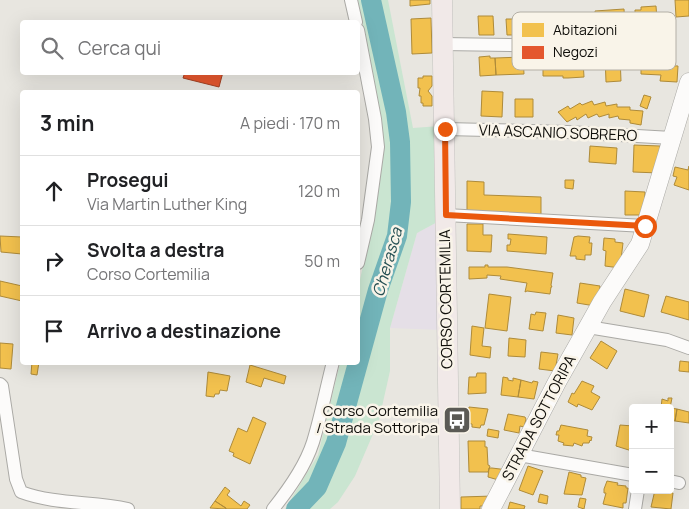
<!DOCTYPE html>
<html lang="it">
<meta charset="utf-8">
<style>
body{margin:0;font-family:Manrope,sans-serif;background:#f2f2f2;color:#202124}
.controls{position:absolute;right:15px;bottom:15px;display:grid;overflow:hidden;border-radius:5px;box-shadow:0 5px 20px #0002}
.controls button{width:45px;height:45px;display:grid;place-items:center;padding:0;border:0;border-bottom:1px solid #e0e0e0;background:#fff;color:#202124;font:25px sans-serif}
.stop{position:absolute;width:15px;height:15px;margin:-11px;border:4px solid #ea580c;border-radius:50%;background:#fff}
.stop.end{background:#ea580c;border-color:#fff;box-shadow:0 1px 5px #0008}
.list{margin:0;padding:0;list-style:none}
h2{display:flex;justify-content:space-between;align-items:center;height:65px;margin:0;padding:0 20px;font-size:21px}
h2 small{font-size:16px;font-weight:400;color:#757577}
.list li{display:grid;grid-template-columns:32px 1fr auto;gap:15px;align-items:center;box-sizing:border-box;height:70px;padding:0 20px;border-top:1px solid #e0e0e0}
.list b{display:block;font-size:19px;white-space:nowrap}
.list p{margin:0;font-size:16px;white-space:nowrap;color:#757577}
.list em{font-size:16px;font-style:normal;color:#757577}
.icon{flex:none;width:28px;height:28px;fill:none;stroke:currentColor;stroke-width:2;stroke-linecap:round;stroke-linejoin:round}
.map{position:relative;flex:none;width:689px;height:509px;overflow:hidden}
.search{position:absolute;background:#fff;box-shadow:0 5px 20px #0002;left:20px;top:20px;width:340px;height:55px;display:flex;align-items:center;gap:12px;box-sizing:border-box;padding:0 18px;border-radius:5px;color:#757577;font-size:19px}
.panel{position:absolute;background:#fff;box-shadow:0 5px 20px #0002;left:20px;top:90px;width:340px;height:275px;border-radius:5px}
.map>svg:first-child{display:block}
</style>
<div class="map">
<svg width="689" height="509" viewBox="0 0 689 509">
<rect width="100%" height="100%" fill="#e8e6e0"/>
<!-- industrial -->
<path fill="#e5dfe7" d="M 441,220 L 442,330 L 390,328 L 417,233 Z"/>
<!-- green -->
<path fill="#cae5d1" d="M 358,0 L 388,0 L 413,128 L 440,126 L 441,220 L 417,233 L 390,328 L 390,371 L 379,420 L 355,476 L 338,502 L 330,509 L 285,509 L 318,455 L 340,363 L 358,362 L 358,288 L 375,214 L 383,147 L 382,126 Z"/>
<!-- homes -->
<path fill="#f2c14e" stroke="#ae8b3a" d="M 410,0 L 430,0 L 430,4 L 410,6 Z
M 675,0 L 689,0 L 689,16 L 676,17 Z
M 656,6 L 657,20 L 635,22 L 635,10 L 641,10 L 641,7 Z
M 624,9 L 625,27 L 596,29 L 595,11 Z
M 478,16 L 493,16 L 494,35 L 479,35 Z
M 431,18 L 432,53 L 412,54 L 411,19 Z
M 506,19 L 524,19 L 524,35 L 507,35 Z
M 490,56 L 490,58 L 495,58 L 496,75 L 480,76 L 479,57 Z
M 605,56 L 620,56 L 621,81 L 606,82 Z
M 523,57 L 524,74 L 496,75 L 495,58 Z
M 550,57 L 561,57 L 561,59 L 574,59 L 574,61 L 583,61 L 584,77 L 568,78 L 563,78 L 563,76 L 543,76 L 543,60 L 550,60 Z
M 641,64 L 678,66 L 677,82 L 660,81 L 661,75 L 641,74 Z
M 423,76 L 432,76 L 432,86 L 428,91 L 432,96 L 432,106 L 423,106 L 423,103 L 421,103 L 421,96 L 419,96 L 420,88 L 418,88 L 418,78 L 423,78 Z
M 482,91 L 503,92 L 502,117 L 481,116 Z
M 644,95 L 651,97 L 647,109 L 640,106 Z
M 515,99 L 533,99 L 533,117 L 515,117 Z
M 592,101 L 594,105 L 605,102 L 606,106 L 617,104 L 617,107 L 630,107 L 630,110 L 643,111 L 641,125 L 630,123 L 630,120 L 619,119 L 618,116 L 609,118 L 609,114 L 599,117 L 597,114 L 588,118 L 586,114 L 577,120 L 576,117 L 567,122 L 558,112 L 568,106 L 570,109 L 580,103 L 582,105 Z
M 634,145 L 660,146 L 659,173 L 633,172 Z
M 590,146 L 617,148 L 616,164 L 589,162 Z
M 689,166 L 689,190 L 674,185 L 677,177 L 673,176 L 675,167 L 688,170 Z
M 565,180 L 574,180 L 573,189 L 565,188 Z
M 467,181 L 484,182 L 484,195 L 541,197 L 541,215 L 467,213 Z
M 625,191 L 645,192 L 644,215 L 625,215 Z
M 467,224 L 483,224 L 483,235 L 492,235 L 491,252 L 467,251 Z
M 508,234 L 547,237 L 546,254 L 507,251 L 507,245 L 510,245 L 511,239 L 508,239 Z
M 0,236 L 22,237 L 22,254 L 1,252 Z
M 578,236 L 590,237 L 589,243 L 592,243 L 591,255 L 585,255 L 585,260 L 576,259 L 576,256 L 570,256 L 574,237 Z
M 604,238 L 615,239 L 615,242 L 623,243 L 620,268 L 605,266 L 606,251 L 603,250 Z
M 485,265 L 488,265 L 488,267 L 507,267 L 553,273 L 551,285 L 552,287 L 551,287 L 550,294 L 527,291 L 525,292 L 527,283 L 500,279 L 501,276 L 487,275 L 487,278 L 469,279 L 469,267 L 485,267 Z
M 0,281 L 22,286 L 22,301 L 0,296 Z
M 580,283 L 600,286 L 598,302 L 595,306 L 577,303 Z
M 625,289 L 649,295 L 644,317 L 620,311 Z
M 489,294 L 511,297 L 507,331 L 485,328 Z
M 666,296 L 689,302 L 689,320 L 661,312 Z
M 536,312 L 546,313 L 543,331 L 529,329 L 531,314 L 535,315 Z
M 558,315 L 574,318 L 572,335 L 556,333 Z
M 472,326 L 484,328 L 482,346 L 491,347 L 490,358 L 470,355 Z
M 509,338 L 526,340 L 525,357 L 508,356 Z
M 601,341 L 617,351 L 607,369 L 590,358 Z
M 0,343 L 13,344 L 11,369 L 0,368 Z
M 541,352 L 558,354 L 555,371 L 539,369 Z
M 680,361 L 689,362 L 689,372 L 679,371 Z
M 32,362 L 39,362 L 37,375 L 31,374 Z
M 250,365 L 286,376 L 284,384 L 264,378 L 261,387 L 246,382 Z
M 208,372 L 230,376 L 227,391 L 220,390 L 219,394 L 215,394 L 214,397 L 206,396 Z
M 477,373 L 486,373 L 486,393 L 468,394 L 469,377 L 476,377 Z
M 503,377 L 508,378 L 508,380 L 513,381 L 513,378 L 521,380 L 518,397 L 501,395 Z
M 521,380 L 532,383 L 533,381 L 538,382 L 534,399 L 518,397 Z
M 582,381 L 594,386 L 591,392 L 600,397 L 592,410 L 578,404 L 577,407 L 568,402 L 572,393 L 574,394 Z
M 668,398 L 672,398 L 670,408 L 677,409 L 675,421 L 670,420 L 670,408 L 661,408 L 662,399 L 668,401 Z
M 469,407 L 488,409 L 484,425 L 481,425 L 480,428 L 472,427 L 472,424 L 466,423 Z
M 677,409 L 689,412 L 689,423 L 675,421 Z
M 508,414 L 525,417 L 526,419 L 524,427 L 520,426 L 519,433 L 504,430 Z
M 253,417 L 266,423 L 250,464 L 233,456 L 234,453 L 229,451 L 238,428 L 247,432 Z
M 561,425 L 588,430 L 587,436 L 592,437 L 591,441 L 590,440 L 589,443 L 583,443 L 582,446 L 574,443 L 573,446 L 563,445 L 564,443 L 558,441 L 559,435 L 556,435 L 557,431 L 559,431 Z
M 620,425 L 633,426 L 632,451 L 616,446 Z
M 488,429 L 499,431 L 498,438 L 487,436 Z
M 468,441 L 485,441 L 485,447 L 487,447 L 488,465 L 490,466 L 488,472 L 469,472 Z
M 528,466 L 543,471 L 533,495 L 519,490 Z
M 489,468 L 492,468 L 508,470 L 502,481 L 488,477 Z
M 569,472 L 581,475 L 581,477 L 586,478 L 582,495 L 564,494 Z
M 607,481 L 618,483 L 617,485 L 626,486 L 626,488 L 628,488 L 626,503 L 623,503 L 623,508 L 603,504 L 606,493 L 604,493 L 604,489 Z
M 225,487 L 230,491 L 227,495 L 241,506 L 244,501 L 250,505 L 247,509 L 227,509 L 215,501 Z
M 655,490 L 663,490 L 673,493 L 671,509 L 651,507 Z
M 540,494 L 548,496 L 547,504 L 538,502 Z
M 493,496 L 488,506 L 480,506 L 480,509 L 461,509 L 461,497 Z
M 580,498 L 586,499 L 584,509 L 578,507 Z
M 215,501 L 226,508 L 225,509 L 210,508 Z
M 510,502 L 525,506 L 524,509 L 508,509 Z"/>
<!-- shops -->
<path fill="#e4572e" stroke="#a44123" d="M 185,72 L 223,72 L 219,87 L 183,78 Z"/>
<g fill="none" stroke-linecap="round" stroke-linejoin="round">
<!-- river -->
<path stroke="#72b4b9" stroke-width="20" d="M 296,509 L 317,487 L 336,443 L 378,290 L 397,236 L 401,202 L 400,142 L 396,112 L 371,0"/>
<!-- street casing -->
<g stroke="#aaa9a5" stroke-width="14">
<path id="street" d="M 351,0 L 356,22
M 358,30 L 375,119 L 378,147 L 368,220 L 358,263
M 442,44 L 624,47
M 445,129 L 567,132 L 672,138
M 446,215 L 645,226
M 588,327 L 667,340 L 689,348
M 0,384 L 2,386 L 16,479 L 21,492 C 56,505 93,501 128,509
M 519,455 L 633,475
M 670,481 L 679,483
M 273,509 C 289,489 305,467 313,442 C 321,416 326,389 333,362
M 635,509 L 638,490"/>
</g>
<!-- secondary casing -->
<g stroke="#aaa9a5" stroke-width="19">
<path id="secondary" d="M 491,509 L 557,382 L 588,327 L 602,302 L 640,244 L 689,82"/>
</g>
<!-- primary casing -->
<g stroke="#c2c1be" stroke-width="21">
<path id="primary" d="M 442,0 L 450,509"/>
</g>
<!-- street -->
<use href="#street" stroke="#fcfbfa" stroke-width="12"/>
<!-- secondary -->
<use href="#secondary" stroke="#fcfbfa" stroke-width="18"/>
<!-- primary -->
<use href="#primary" stroke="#f1e9e8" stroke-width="20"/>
</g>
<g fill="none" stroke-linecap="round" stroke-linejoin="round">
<!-- route -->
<path stroke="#ea580c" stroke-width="6" d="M 445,129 L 446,215 L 645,226"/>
</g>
<!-- icons -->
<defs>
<g id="bus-square" transform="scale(1.4375)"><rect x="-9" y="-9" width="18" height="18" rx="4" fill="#5b5a55" stroke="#f9f4e9"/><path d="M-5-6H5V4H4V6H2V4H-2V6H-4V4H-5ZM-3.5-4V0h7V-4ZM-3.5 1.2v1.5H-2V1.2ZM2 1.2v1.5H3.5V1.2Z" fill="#fff"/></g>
</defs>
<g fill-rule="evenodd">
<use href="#bus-square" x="457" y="420"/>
</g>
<g text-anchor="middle" stroke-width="5" stroke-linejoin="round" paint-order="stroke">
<!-- street labels -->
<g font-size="15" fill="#0f0e0a" stroke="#f9f4e9">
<text transform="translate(558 133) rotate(2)" y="5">VIA ASCANIO SOBRERO</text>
<text transform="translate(446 299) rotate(-91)" y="5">CORSO CORTEMILIA</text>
<text transform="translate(539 418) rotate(-62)" y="5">STRADA SOTTORIPA</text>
</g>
<!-- poi labels -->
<g font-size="15" fill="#0f0e0a" stroke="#f9f4e9" text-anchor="end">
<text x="438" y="416">Corso Cortemilia<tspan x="438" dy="17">/ Strada Sottoripa</tspan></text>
</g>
<!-- water labels -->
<g font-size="16" font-style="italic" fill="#244f53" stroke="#f9f4e9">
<text transform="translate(387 262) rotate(-74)" y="6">Cherasca</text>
</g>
</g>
<!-- legend -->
<rect x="512" y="12" width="164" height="58" rx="8" fill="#f9f4e9" stroke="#b3afa6" stroke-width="1"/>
<rect x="522" y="23" width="22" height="14" fill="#f2c14e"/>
<rect x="522" y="46" width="22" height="13" fill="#e4572e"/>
<g font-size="14" fill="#0f0e0a">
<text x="553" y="35">Abitazioni</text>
<text x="553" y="57">Negozi</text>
</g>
</svg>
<div class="controls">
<button>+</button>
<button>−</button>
</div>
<div class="stop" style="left:645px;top:226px"></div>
<div class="stop end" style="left:445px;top:129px"></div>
<div class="search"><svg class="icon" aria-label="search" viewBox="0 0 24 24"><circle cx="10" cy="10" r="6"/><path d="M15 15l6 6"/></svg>Cerca qui</div>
<section class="panel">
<h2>3 min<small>A piedi · 170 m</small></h2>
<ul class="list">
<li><svg class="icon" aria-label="ahead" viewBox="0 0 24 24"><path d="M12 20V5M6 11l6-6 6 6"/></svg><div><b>Prosegui</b><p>Via Martin Luther King</p></div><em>120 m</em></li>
<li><svg class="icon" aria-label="right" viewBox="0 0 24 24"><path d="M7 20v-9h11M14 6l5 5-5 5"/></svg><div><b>Svolta a destra</b><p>Corso Cortemilia</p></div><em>50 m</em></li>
<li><svg class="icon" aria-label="arrive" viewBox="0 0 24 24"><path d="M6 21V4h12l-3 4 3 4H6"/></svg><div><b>Arrivo a destinazione</b></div></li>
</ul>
</section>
</div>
